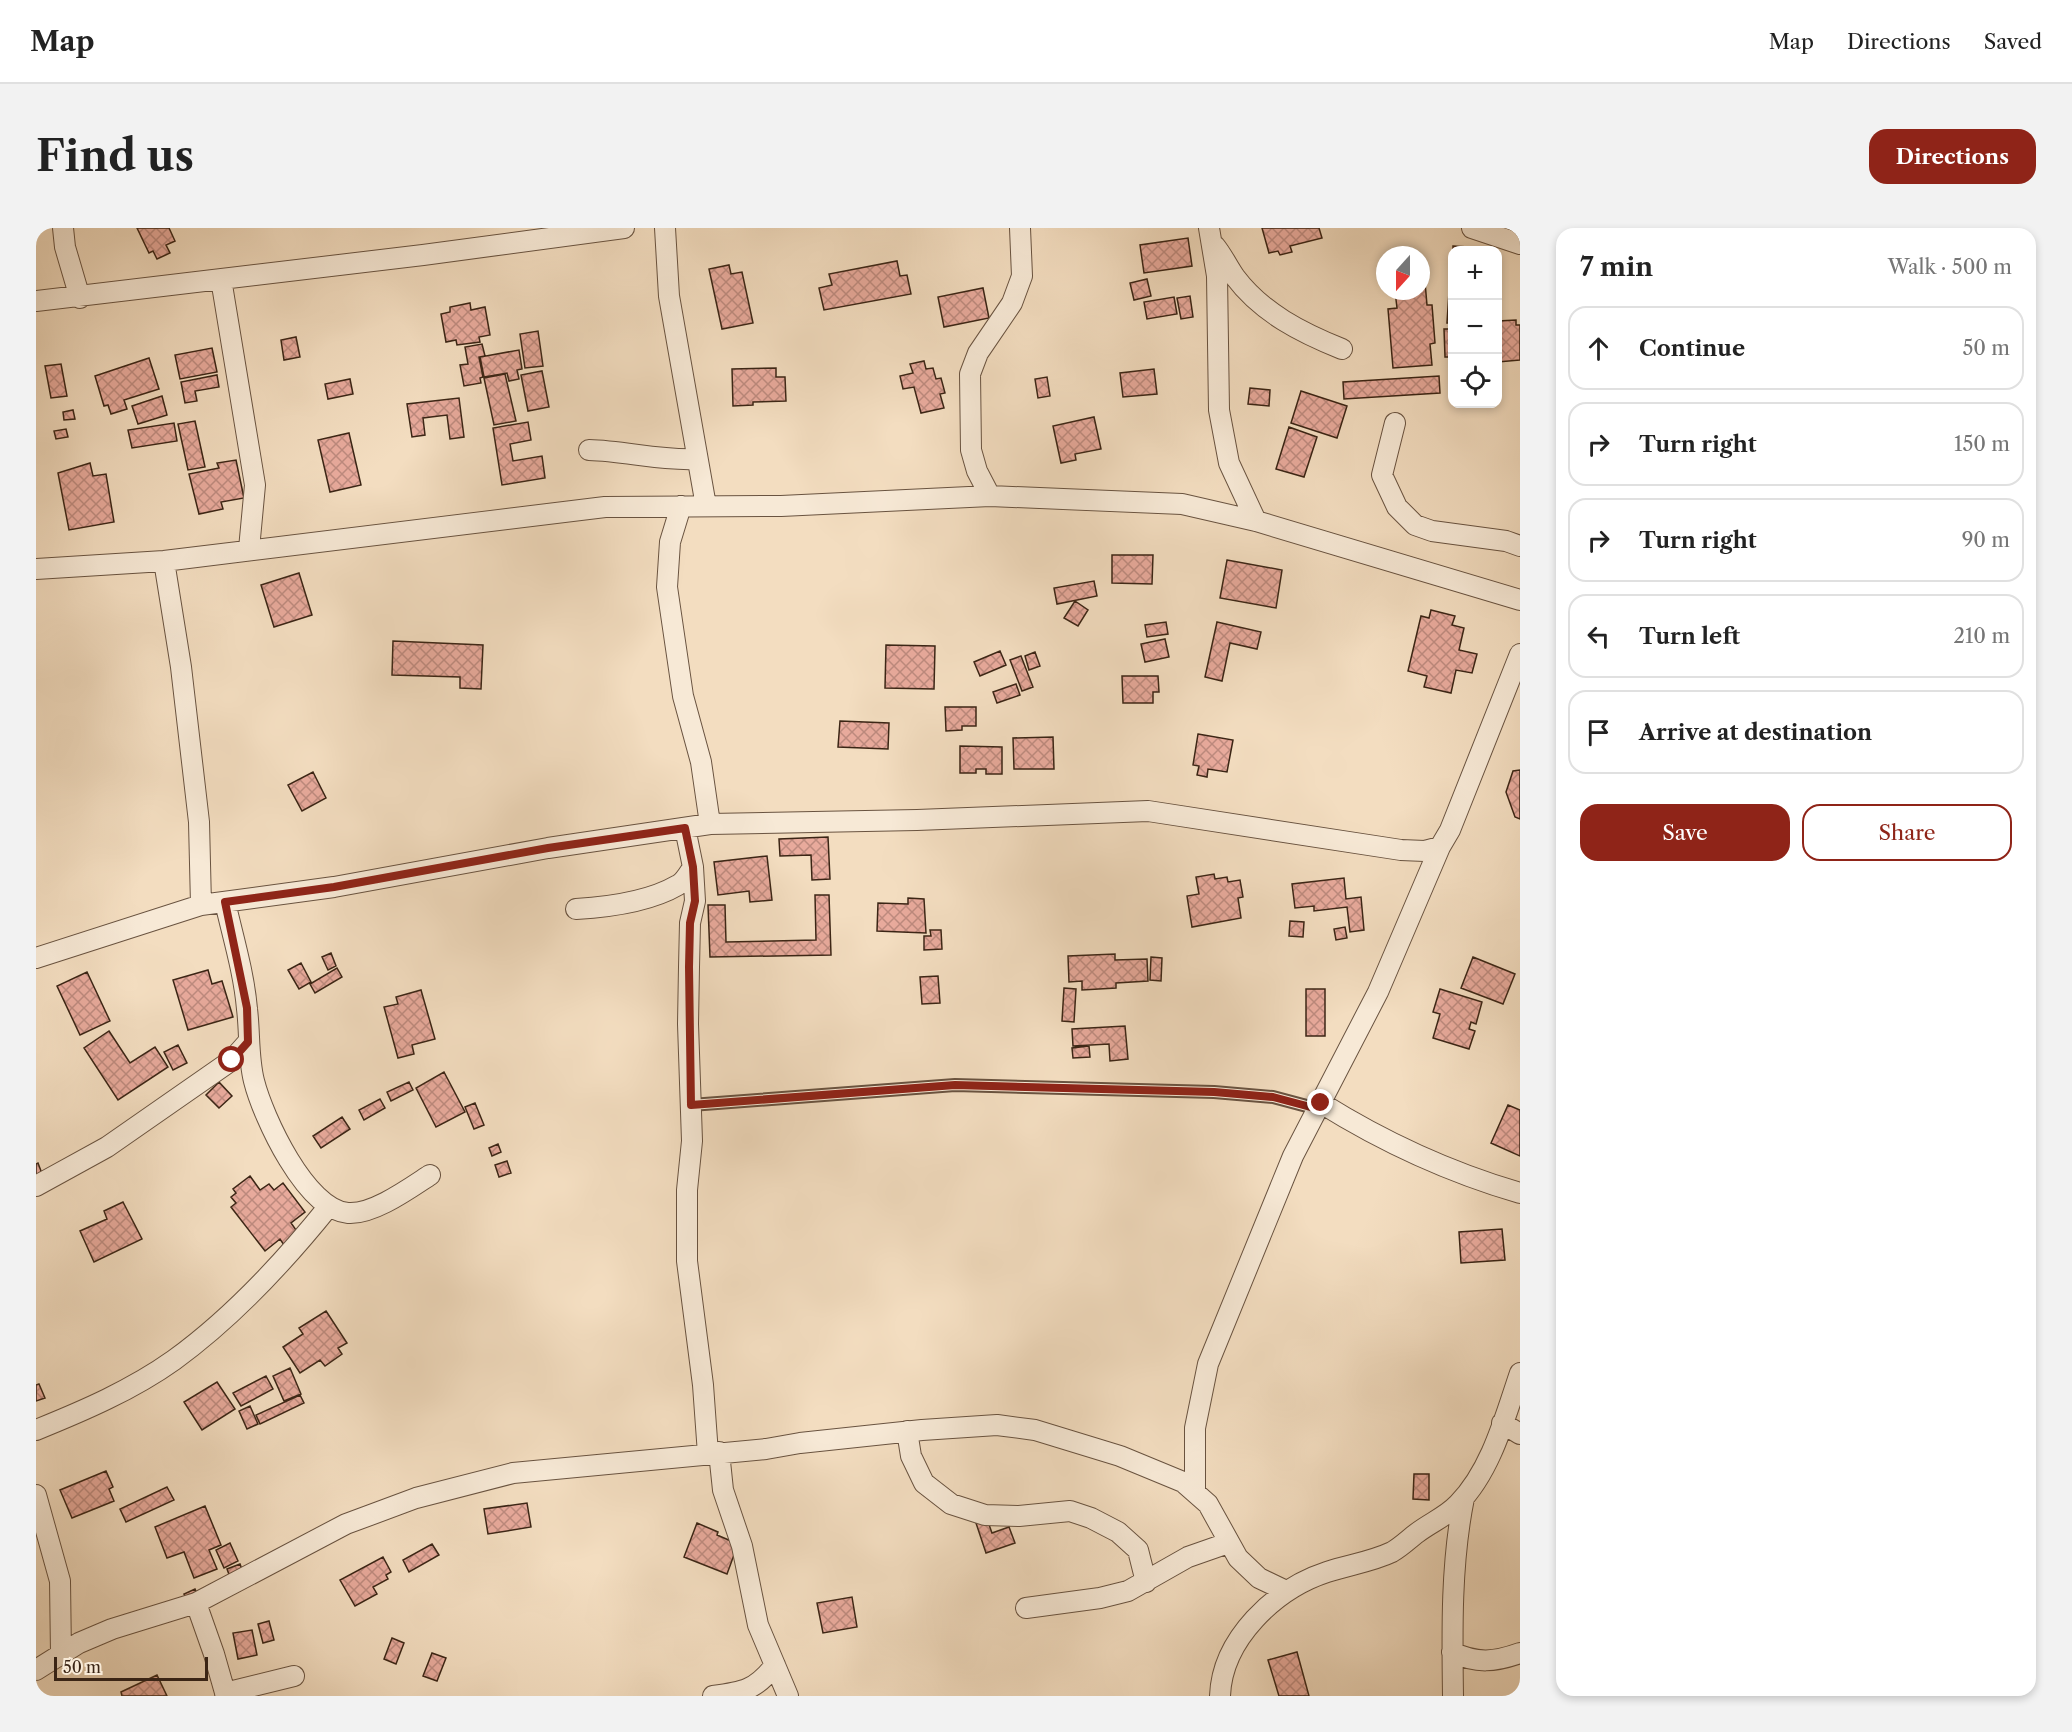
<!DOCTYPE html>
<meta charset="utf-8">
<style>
body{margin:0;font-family:"Libre Caslon Text",serif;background:#f2f2f2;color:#222}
.controls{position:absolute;right:18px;top:18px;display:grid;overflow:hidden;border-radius:12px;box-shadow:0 3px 9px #0003}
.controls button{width:54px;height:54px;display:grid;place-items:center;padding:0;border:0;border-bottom:2px solid #e0e0e0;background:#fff;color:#222;font:30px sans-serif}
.compass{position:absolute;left:1340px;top:18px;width:54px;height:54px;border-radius:50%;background:#fff;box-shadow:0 3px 9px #0003;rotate:201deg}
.scale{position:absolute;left:18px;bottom:15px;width:154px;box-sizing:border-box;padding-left:6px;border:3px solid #3b2515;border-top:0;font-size:16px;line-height:21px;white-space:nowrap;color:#3b2515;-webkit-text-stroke:4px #f7e9d6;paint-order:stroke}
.stop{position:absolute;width:18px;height:18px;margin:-14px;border:4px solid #8f2418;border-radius:50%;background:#fff}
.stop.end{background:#8f2418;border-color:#fff;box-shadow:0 2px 6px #0008}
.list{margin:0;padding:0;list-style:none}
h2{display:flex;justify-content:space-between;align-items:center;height:78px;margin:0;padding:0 24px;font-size:26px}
h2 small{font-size:20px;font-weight:400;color:#767676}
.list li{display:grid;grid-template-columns:39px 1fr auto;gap:18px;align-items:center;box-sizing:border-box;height:84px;margin:0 12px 12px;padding:0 12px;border:2px solid #e0e0e0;border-radius:18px}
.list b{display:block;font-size:22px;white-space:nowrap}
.list em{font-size:20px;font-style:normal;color:#767676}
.actions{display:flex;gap:12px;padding:18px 24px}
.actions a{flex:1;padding:14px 0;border:2px solid #8f2418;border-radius:18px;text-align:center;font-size:21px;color:#8f2418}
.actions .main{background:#8f2418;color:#fff}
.icon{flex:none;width:33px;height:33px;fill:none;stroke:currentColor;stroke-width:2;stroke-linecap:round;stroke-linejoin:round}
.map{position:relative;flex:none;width:1484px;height:1468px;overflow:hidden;border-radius:18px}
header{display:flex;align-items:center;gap:36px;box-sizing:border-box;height:84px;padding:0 30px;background:#fff;border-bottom:2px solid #e0e0e0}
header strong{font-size:28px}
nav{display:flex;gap:33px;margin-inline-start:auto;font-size:21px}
.intro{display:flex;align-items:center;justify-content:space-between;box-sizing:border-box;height:144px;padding:0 36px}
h1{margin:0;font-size:42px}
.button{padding:15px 27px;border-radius:18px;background:#8f2418;color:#fff;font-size:21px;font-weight:700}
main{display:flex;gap:36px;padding:0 36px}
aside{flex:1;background:#fff;border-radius:18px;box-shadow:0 3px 9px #0003}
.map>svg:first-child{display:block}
</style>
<header>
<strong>Map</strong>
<nav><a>Map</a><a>Directions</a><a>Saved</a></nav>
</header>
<div class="intro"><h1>Find us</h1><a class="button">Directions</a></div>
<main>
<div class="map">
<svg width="1484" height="1468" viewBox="0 0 1484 1468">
<defs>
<pattern id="building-cross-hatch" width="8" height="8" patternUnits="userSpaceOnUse" patternTransform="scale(1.5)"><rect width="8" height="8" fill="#e8aa9c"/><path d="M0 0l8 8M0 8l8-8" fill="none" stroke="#bd8a7e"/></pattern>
</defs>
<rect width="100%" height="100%" fill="#f3ddc0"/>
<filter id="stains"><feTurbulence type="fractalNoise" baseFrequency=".00333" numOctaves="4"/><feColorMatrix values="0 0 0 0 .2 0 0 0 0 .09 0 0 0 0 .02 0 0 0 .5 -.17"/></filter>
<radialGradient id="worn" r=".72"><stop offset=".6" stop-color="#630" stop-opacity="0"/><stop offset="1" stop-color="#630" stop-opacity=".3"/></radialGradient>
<!-- building -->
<path fill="url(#building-cross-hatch)" stroke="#3b2515" stroke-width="1.5" d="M 101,0 L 133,0 L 139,13 L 130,17 L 134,25 L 121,31 L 117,23 L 113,25 Z
M 1226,0 L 1283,0 L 1286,10 L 1254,18 L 1256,24 L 1244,27 L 1242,23 L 1233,25 Z
M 1152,10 L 1156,38 L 1108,45 L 1104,17 Z
M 1417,18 L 1447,20 L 1446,22 L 1417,22 Z
M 861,33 L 864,48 L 871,47 L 875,66 L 788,82 L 783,60 L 796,57 L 793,46 Z
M 693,37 L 695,46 L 706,44 L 717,95 L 686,101 L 673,41 Z
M 1111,51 L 1115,68 L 1098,72 L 1094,55 Z
M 1389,54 L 1391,77 L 1396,77 L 1399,115 L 1394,116 L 1396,137 L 1357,140 L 1352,81 L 1361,80 L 1359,63 L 1385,63 L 1385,55 Z
M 947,60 L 953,90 L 908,99 L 902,69 Z
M 1413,64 L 1416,64 L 1416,95 L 1411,95 Z
M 1154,68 L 1157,89 L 1145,91 L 1141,70 Z
M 1138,69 L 1141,86 L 1111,91 L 1108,74 Z
M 434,75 L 435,82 L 449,79 L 454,107 L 443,109 L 444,114 L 421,117 L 420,112 L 410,114 L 405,86 L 414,84 L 414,79 Z
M 1480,92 L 1480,97 L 1484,97 L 1484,132 L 1462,134 L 1462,93 Z
M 1408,101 L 1416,101 L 1416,129 L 1409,129 Z
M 502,103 L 507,138 L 489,140 L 484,106 Z
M 260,109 L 264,129 L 248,132 L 245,112 Z
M 446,116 L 449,128 L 443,129 L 447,149 L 444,150 L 445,155 L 428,158 L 424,137 L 432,136 L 429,119 Z
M 176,120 L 181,144 L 144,151 L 139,127 Z
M 483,122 L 486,141 L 481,142 L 483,151 L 473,153 L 471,145 L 448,149 L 444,129 Z
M 113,130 L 123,161 L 88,172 L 91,181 L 75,186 L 72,177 L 68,178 L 59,148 Z
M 888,133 L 890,141 L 897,140 L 900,151 L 905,150 L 909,165 L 904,166 L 908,180 L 885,185 L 878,159 L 867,161 L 864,148 L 877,145 L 874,136 Z
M 25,136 L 31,168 L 15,170 L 9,138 Z
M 740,140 L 740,149 L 749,149 L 750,173 L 717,174 L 717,177 L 697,178 L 696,141 Z
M 1118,141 L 1121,166 L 1087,169 L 1084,145 Z
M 506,143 L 513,179 L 492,183 L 485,147 Z
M 469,146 L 480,193 L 458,197 L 448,150 Z
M 181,147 L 183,159 L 159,163 L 161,173 L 149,175 L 145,154 Z
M 1403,148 L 1404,165 L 1308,171 L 1307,154 Z
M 1011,149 L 1014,168 L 1002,170 L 999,151 Z
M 314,151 L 317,166 L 292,171 L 289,156 Z
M 1214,160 L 1234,162 L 1233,178 L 1212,176 Z
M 1265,163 L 1311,178 L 1301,210 L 1255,195 Z
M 126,168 L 131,187 L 102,196 L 96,178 Z
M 423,170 L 428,209 L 414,211 L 411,187 L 387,190 L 389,207 L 376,209 L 371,176 Z
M 37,182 L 39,191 L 28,192 L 27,184 Z
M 1058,189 L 1065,221 L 1039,226 L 1040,232 L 1025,235 L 1017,198 Z
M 159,193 L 169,239 L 152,242 L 142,196 Z
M 492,194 L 495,212 L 474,216 L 477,233 L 506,228 L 509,250 L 466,257 L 457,200 Z
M 138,195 L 141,213 L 96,220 L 92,202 Z
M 1253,199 L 1281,209 L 1268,249 L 1240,241 Z
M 30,201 L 32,209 L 20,211 L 18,203 Z
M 313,205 L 325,257 L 294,264 L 282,212 Z
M 200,232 L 208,270 L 185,274 L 187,281 L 163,286 L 153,246 L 183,240 L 181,235 Z
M 54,235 L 57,248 L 70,246 L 78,294 L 33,302 L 22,245 Z
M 1076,327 L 1117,327 L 1116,356 L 1076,355 Z
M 1191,332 L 1246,342 L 1240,380 L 1184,370 Z
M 263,345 L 276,387 L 238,399 L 225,357 Z
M 1058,353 L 1061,368 L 1021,376 L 1018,360 Z
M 1039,373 L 1052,382 L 1042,398 L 1028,390 Z
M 1395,382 L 1419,388 L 1416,397 L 1428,400 L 1423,422 L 1441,426 L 1436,445 L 1420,442 L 1415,465 L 1388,459 L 1391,448 L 1372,443 L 1385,388 L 1393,390 Z
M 1130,394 L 1132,406 L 1111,409 L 1109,397 Z
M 1181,394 L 1225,404 L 1221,421 L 1194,415 L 1186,453 L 1169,449 Z
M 1129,411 L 1133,429 L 1109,434 L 1105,416 Z
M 357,413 L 447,417 L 445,461 L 424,460 L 424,449 L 356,447 Z
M 850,417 L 899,418 L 898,461 L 849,460 Z
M 964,423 L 970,437 L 944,448 L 938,434 Z
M 999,424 L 1004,438 L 993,442 L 989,428 Z
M 985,428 L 997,459 L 986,463 L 974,432 Z
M 1086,448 L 1122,448 L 1123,464 L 1117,464 L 1117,475 L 1087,475 Z
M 980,456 L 984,467 L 961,475 L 957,464 Z
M 909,479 L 940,479 L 940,498 L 926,498 L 926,502 L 910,503 Z
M 804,493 L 853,495 L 852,521 L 802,519 Z
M 1162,506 L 1197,512 L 1191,544 L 1172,541 L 1171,549 L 1161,547 L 1163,538 L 1157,537 Z
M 1017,509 L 1018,541 L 978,541 L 977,510 Z
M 924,518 L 966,519 L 966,546 L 950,546 L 950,541 L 940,541 L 940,545 L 924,545 Z
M 1484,542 L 1484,591 L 1479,589 L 1470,564 L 1477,543 Z
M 277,544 L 290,570 L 266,583 L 252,557 Z
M 792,609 L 794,651 L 776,652 L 775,627 L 744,628 L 743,611 Z
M 731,628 L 736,672 L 714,674 L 713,663 L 682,667 L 678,634 Z
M 1178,646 L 1179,651 L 1191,649 L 1192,654 L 1204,652 L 1207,669 L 1202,670 L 1205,690 L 1156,699 L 1151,668 L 1163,666 L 1160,649 Z
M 1308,650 L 1310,671 L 1325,669 L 1328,702 L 1314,704 L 1311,679 L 1278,683 L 1278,678 L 1259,680 L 1256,656 Z
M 779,667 L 793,667 L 795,727 L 674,729 L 672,677 L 689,677 L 690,714 L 780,712 Z
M 872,670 L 888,671 L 890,705 L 841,703 L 842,675 L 872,676 Z
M 1254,693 L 1268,694 L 1267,709 L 1253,708 Z
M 1309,699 L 1311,710 L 1300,712 L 1298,701 Z
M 894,702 L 905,702 L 906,721 L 888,722 L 888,708 L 895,708 Z
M 295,725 L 300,738 L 292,742 L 286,729 Z
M 1079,726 L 1079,732 L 1111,731 L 1112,753 L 1080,755 L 1080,760 L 1046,762 L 1046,753 L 1033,754 L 1032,728 Z
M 1115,729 L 1126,730 L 1125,753 L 1114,752 Z
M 1437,729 L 1479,746 L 1467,776 L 1425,760 Z
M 265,735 L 275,754 L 263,761 L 252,742 Z
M 301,740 L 306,749 L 279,765 L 274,756 Z
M 172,742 L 176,756 L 186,753 L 197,789 L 152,802 L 137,752 Z
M 51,744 L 74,793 L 44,807 L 21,758 Z
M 902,748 L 904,775 L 886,776 L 884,749 Z
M 1028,760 L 1040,761 L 1038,794 L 1026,793 Z
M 1270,761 L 1289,761 L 1289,808 L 1270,808 Z
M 1404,761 L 1446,774 L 1440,796 L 1435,794 L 1433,801 L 1439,803 L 1433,821 L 1397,810 L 1404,786 L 1397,784 Z
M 385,762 L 399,811 L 376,817 L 378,826 L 362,830 L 348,779 L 362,776 L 360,769 Z
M 1089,798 L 1092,831 L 1074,833 L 1073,816 L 1037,818 L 1036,801 Z
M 73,803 L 94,835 L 119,819 L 132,839 L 82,872 L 48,820 Z
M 142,817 L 151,835 L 137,842 L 128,824 Z
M 1053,818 L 1054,829 L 1037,830 L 1036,820 Z
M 408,844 L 429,884 L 400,899 L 380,860 Z
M 183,854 L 196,868 L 183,880 L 170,867 Z
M 373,854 L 377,862 L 355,873 L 351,864 Z
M 344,871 L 349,880 L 328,892 L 323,882 Z
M 439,875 L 448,897 L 438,901 L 429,879 Z
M 1472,877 L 1484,882 L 1484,928 L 1455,915 Z
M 306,889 L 314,901 L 285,920 L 277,908 Z
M 462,916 L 465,924 L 456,928 L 453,920 Z
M 471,933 L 475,945 L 463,949 L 459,937 Z
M 2,935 L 8,951 L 0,954 L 0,936 Z
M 214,948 L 224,962 L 233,956 L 238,962 L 247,955 L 269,984 L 255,995 L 265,1009 L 250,1020 L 244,1011 L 229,1023 L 195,979 L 200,975 L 195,969 L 200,965 L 197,961 Z
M 87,974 L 106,1011 L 58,1034 L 44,1003 L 71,991 L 68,983 Z
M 1466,1001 L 1469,1032 L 1425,1035 L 1423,1004 Z
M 290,1083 L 311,1115 L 302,1120 L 306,1126 L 289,1138 L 284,1132 L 264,1145 L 247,1119 L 267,1106 L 263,1100 Z
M 254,1140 L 265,1166 L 248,1173 L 237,1148 Z
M 230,1148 L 237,1161 L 205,1178 L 197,1165 Z
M 181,1154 L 199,1181 L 166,1202 L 148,1174 Z
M 3,1156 L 9,1170 L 0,1173 L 0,1157 Z
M 264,1167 L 268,1175 L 224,1196 L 220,1187 Z
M 214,1178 L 222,1196 L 211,1201 L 203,1183 Z
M 70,1243 L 77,1259 L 73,1261 L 78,1273 L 36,1290 L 24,1262 Z
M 1378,1246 L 1393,1246 L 1393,1272 L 1377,1271 Z
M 131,1259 L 138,1272 L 90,1294 L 84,1281 Z
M 491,1275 L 495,1299 L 452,1306 L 448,1281 Z
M 169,1278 L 185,1317 L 173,1322 L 181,1341 L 158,1350 L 148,1324 L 131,1330 L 119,1299 Z
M 951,1291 L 956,1305 L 973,1299 L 979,1315 L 950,1325 L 940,1295 Z
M 661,1295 L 682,1304 L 681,1307 L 702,1316 L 691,1346 L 648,1329 Z
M 194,1315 L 202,1333 L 188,1340 L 180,1322 Z
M 396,1316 L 403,1327 L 373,1344 L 367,1332 Z
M 347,1329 L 355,1344 L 350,1347 L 352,1351 L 337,1359 L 341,1366 L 319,1378 L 304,1352 Z
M 204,1336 L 208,1347 L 195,1352 L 191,1341 Z
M 159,1361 L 162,1368 L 152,1373 L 148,1366 Z
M 816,1369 L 821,1399 L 787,1405 L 781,1375 Z
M 233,1393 L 238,1412 L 227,1415 L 222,1396 Z
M 216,1402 L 221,1427 L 202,1431 L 197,1405 Z
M 356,1410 L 368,1415 L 360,1436 L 348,1431 Z
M 1261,1424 L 1273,1468 L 1243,1468 L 1232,1432 Z
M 396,1425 L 410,1430 L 401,1453 L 387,1448 Z
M 121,1447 L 131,1468 L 86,1468 L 85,1464 Z"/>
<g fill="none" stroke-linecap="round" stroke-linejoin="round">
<!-- lane casing -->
<g stroke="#695340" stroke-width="14">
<path id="lane" d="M 655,877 L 919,857 L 1178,864 L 1237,869 L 1282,881"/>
</g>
<!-- street casing -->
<g stroke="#695340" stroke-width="22">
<path id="street" d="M 27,0 L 29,19 L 44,70
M 629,0 L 633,68 L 670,278
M 1173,0 L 1181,48 L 1183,182 L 1193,235 L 1220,293
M 1436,0 L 1484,16
M 1179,18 C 1187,28 1192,39 1199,49 C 1226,85 1266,105 1306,121
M 185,51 L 219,257 L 213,321
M 0,73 L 387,27 L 588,0
M 1359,195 L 1346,247 L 1361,279 L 1379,297 L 1396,303 L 1470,313 L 1484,318
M 553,222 C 590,223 624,233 661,231
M 954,268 L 941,243 L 935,222 L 934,146 L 942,125 L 976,75 L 986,48 L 984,0
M 645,278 L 634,314 L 631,359 L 647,468 L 665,534 L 674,596
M 128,333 L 145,439 L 163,594 L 165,677
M 0,341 L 128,333 L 569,279 L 745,278 L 954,268 L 1146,276 L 1220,293 L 1484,372
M 649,600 L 657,639 L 659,673 L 654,695 L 653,739 L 652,796 L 656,913 L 651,962 L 651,1033 L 667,1157 L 672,1226
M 189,674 C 197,709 208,745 211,781 C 214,805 212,829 218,853 C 227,889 270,982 312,985 C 337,987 374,960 394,947
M 540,681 C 574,679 613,674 642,657 C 648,654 653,645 657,639
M 0,730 L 165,677 L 298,659 L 512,620 L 674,596 L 881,592 L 1112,583 L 1365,622 L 1389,623 L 1404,619 L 1414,602 L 1484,426
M 1285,875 C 1349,915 1412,944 1484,965
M 0,958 L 71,919 L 196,832 L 212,814
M 1466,1195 L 1484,1206
M 0,1202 C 47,1183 96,1162 138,1132 C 196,1090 248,1034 293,978
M 871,1203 L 875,1228 L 888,1255 L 915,1276 L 949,1287 L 983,1288 L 1034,1283 L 1055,1290 L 1082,1304 L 1102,1322 L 1110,1354
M 683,1224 L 687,1262 L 706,1318 L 722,1397 L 752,1468
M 1159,1262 L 1159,1200 L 1172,1136 L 1257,928 L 1342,764 L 1404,619
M 0,1267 L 24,1353 L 25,1427
M 160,1375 L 178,1426 L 190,1468
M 990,1380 L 1064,1370 L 1092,1363 L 1152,1329 L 1192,1315
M 1416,1424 C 1441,1436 1459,1434 1484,1425
M 0,1442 L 43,1415 L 76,1401 L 160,1375 L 310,1296 L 380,1270 L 477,1245 L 730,1221 L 764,1215 L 886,1202 L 961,1197 L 999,1202 L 1084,1228 L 1147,1254 L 1172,1276 L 1202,1330 L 1223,1350 L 1250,1363
M 189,1465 L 258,1448
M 677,1468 C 707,1464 720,1462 739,1437
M 1184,1468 C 1186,1411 1239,1361 1291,1344 C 1312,1337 1335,1334 1356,1324 C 1365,1319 1373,1311 1381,1305 C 1394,1295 1411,1288 1422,1276 C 1455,1243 1469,1189 1484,1145
M 1417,1468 C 1416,1402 1415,1334 1428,1270"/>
</g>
<!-- lane -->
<use href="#lane" stroke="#f7e9d6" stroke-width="10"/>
<!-- street -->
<use href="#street" stroke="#f7e9d6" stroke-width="20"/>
</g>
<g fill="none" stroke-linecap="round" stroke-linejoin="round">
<!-- route -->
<path stroke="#8f2418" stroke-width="8" d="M 196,832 L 212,814 L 211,780 L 189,674 L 298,659 L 512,620 L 649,600 L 657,639 L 659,673 L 654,695 L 653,739 L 655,877 L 919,857 L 1178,864 L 1237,869 L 1282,881 L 1285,875"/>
</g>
<rect width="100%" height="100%" filter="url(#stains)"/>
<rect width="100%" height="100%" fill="url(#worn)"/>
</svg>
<div class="controls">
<button>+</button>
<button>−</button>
<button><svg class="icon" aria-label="locate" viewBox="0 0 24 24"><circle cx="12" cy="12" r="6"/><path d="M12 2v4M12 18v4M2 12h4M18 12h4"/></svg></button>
</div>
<svg class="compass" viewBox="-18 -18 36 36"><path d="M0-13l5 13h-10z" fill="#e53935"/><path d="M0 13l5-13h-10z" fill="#767676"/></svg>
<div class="scale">50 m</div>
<div class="stop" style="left:196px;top:832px"></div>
<div class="stop end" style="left:1285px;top:875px"></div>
</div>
<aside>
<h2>7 min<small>Walk · 500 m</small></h2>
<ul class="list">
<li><svg class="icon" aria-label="ahead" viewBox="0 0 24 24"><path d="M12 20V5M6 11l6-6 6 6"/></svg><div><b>Continue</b></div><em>50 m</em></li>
<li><svg class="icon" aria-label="right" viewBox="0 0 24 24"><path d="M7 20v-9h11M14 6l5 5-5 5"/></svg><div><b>Turn right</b></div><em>150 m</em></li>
<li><svg class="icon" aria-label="right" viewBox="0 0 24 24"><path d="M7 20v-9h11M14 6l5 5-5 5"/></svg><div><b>Turn right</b></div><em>90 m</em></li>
<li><svg class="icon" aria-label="left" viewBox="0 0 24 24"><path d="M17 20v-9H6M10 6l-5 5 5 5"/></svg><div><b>Turn left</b></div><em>210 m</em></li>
<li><svg class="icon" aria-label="arrive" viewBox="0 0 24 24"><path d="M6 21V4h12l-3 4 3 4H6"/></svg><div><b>Arrive at destination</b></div></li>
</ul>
<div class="actions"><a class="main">Save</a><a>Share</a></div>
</aside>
</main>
